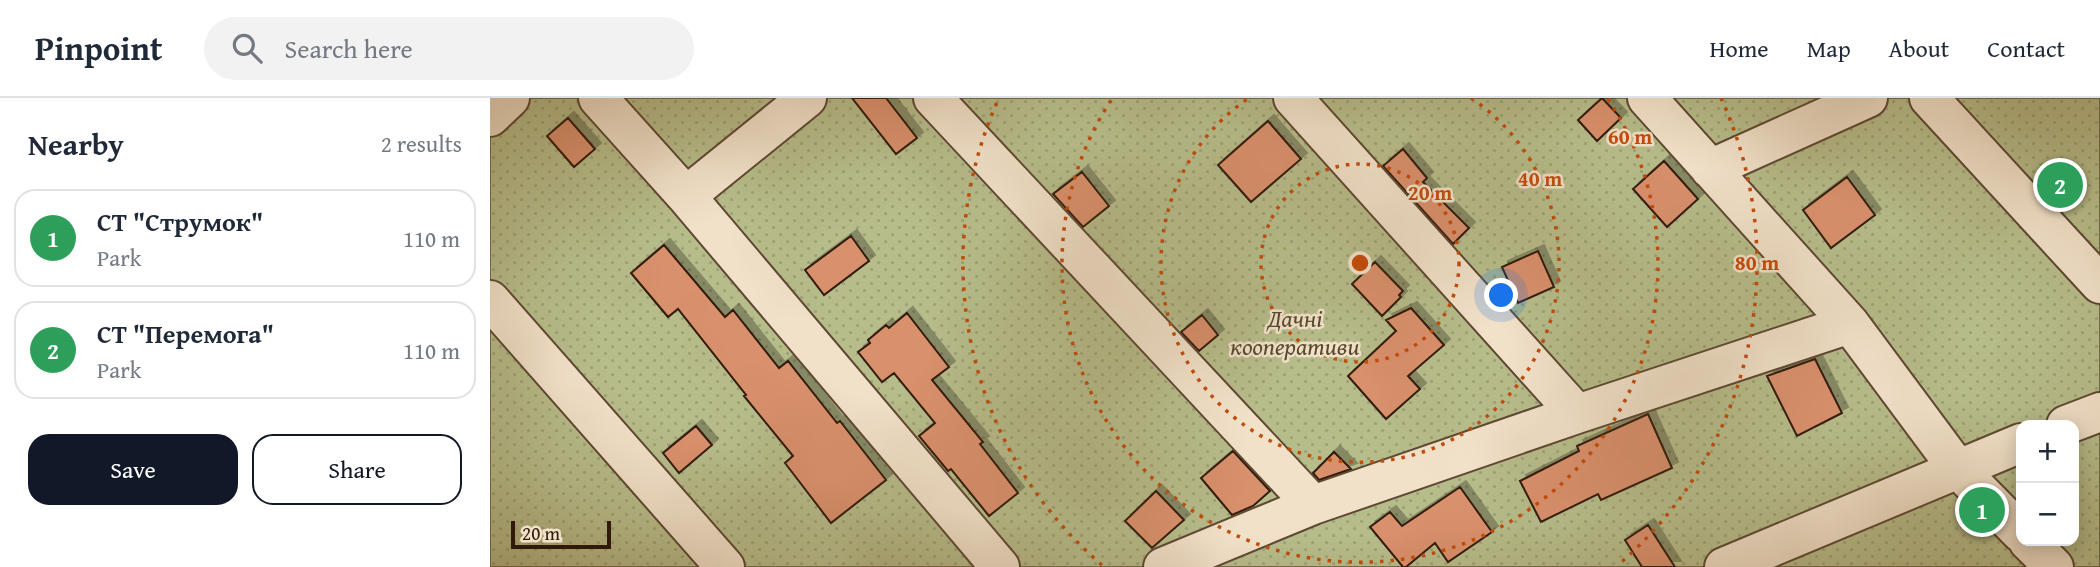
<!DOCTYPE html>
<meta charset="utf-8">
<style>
body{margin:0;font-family:"Gentium Book Plus",serif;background:#f2f2f3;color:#1f2937}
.controls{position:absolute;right:21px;bottom:21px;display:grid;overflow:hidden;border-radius:14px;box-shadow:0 4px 18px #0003}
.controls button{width:63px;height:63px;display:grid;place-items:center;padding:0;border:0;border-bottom:2px solid #e0e1e3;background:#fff;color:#1f2937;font:35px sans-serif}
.scale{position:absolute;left:21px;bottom:18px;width:100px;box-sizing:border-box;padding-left:7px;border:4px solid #311a09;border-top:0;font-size:19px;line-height:24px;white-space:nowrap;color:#311a09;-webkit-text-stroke:5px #f1e1c9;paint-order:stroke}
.you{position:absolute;left:1012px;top:198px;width:24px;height:24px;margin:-18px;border:5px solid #fff;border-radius:50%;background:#1a73e8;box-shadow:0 0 0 10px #1a73e833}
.badge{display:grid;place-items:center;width:46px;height:46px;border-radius:50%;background:#111827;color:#fff;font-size:23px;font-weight:700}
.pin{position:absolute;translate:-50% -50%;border:4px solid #fff;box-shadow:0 2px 7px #0006}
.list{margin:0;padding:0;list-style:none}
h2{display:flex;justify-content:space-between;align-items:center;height:91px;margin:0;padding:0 28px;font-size:30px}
h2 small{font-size:23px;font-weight:400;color:#747a83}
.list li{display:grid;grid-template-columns:46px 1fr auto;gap:21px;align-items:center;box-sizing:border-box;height:98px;margin:0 14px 14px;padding:0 14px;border:2px solid #e0e1e3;border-radius:21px}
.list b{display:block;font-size:26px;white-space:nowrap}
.list p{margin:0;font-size:23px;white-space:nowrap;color:#747a83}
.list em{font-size:23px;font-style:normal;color:#747a83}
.actions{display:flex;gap:14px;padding:21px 28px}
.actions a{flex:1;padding:16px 0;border:2px solid #111827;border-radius:21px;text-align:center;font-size:24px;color:#111827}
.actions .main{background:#111827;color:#fff}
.icon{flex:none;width:38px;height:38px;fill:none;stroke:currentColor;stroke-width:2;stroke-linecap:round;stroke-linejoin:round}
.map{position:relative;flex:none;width:1610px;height:469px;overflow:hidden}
header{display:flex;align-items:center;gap:42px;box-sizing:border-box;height:98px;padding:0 35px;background:#fff;border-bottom:2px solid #e0e1e3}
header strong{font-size:33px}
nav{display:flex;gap:38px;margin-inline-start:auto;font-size:24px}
.search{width:490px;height:63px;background:#f2f2f3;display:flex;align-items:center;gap:18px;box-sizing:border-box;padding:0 24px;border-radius:38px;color:#747a83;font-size:26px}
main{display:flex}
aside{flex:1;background:#fff}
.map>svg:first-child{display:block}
</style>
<header>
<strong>Pinpoint</strong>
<div class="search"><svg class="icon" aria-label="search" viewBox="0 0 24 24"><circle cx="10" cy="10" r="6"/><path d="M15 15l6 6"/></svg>Search here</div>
<nav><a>Home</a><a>Map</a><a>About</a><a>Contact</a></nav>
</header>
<main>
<aside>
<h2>Nearby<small>2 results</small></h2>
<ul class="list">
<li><span class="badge" style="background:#2e9e5b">1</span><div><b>СТ &quot;Струмок&quot;</b><p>Park</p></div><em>110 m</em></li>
<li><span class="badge" style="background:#2e9e5b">2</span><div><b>СТ &quot;Перемога&quot;</b><p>Park</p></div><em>110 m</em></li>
</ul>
<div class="actions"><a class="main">Save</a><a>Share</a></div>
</aside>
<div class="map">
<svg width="1610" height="469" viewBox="0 0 1610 469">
<defs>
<pattern id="garden-dots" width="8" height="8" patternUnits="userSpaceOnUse" patternTransform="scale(1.75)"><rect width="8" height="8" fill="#b6bc8a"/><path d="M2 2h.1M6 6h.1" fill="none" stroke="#9da176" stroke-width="1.8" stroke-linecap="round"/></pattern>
<filter id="shadow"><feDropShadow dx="6" dy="-6" stdDeviation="0" flood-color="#0004"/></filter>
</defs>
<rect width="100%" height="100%" fill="#e9d1ac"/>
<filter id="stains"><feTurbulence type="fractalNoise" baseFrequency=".00286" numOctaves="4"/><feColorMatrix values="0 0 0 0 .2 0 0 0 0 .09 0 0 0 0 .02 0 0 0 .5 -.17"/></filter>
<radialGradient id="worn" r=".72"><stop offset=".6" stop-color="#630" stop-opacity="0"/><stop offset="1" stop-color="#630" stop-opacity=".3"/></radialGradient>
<!-- garden -->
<path fill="url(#garden-dots)" stroke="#746b4a" stroke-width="2" fill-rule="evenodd" d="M 0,0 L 1610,0 L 1610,469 L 0,469 ZM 1531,327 L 1584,327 L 1584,443 L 1531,443 Z"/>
<!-- building -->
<path fill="#d9906c" stroke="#311a09" stroke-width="2" filter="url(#shadow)" d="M 362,0 L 396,0 L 427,40 L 406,56 Z
M 1112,0 L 1131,20 L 1107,43 L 1088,22 Z
M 78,20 L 105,51 L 84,69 L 57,38 Z
M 778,23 L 811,61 L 761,104 L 728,67 Z
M 913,51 L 937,80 L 933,84 L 979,130 L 963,146 L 893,68 Z
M 1174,63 L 1208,101 L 1177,129 L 1143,91 Z
M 592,74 L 619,108 L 593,129 L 563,96 Z
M 1357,79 L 1385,117 L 1341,150 L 1313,112 Z
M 361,138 L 379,163 L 334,197 L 315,172 Z
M 174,147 L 235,219 L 243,212 L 289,270 L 298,263 L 347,325 L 350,323 L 396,382 L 341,425 L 295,365 L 303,358 L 254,298 L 256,297 L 188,211 L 178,219 L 141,175 Z
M 1048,153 L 1064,189 L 1028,205 L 1012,169 Z
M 885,164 L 913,193 L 909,197 L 911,199 L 892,218 L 862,186 Z
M 921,210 L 954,247 L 918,278 L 930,291 L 896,321 L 858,278 L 906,233 L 896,222 Z
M 417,215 L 459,269 L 442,282 L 493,344 L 490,346 L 528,395 L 499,418 L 461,371 L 458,373 L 429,338 L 445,325 L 404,275 L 392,284 L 368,254 L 380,245 L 378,242 L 396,227 L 399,230 Z
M 712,217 L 728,237 L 709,253 L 691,234 Z
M 1325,261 L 1352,315 L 1307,338 L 1277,278 Z
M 1158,316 L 1182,370 L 1111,402 L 1108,396 L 1051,424 L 1030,383 L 1089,353 L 1087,348 Z
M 206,328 L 222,347 L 189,375 L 173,355 Z
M 743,353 L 780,393 L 763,408 L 742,417 L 711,380 Z
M 844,354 L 861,371 L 829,382 L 823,375 Z
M 970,389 L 1002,434 L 958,464 L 945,445 L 916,469 L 913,469 L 880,429 L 900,414 L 912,428 Z
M 666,393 L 694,422 L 662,450 L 635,423 Z
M 1158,427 L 1185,469 L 1152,469 L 1135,442 Z"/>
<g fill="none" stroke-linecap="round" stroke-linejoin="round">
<!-- minor casing -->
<g stroke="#5f4832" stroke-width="42">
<path id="minor" d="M 108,0 L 196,98 L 510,469
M 443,0 L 823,407
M 803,0 L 1087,316
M 1157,0 L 1360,226 L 1467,370 L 1531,435
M 1439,0 L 1610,186
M 0,19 L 20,0
M 1220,71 L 1378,0
M 196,98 L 317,0
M 0,202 L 235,469
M 1576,327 L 1610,314
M 1538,443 L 1564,469
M 673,469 L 823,407 L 1087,316 L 1360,226
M 1234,469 L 1531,345"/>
</g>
<!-- minor -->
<use href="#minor" stroke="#f1e1c9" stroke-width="38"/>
</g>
<!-- distance rings -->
<g fill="none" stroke="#c34c0b" stroke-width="3.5" stroke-dasharray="3.5 7">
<circle cx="870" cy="165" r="99"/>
<path d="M981 0A199 199 0 1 1 759 0"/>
<path d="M1118 1A298 298 0 1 1 622 1"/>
<path d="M612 467A397 397 0 0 1 509 0M1231 0A397 397 0 0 1 1128 467"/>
</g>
<g text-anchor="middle" stroke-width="5" stroke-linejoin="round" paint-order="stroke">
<!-- park labels -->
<g font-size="24" font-style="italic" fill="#594b30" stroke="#f1e1c9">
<text x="805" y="229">Дачні<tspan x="805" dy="28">кооперативи</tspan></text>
</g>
</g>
<circle cx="870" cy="165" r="10" fill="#c34c0b" stroke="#f1e1c9" stroke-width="3.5"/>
<g font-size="21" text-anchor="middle" font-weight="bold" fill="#c34c0b" stroke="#f1e1c9" stroke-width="5" stroke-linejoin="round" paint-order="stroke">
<text x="1140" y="46">60 m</text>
<text x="1050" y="88">40 m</text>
<text x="940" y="102">20 m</text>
<text x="1267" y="172">80 m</text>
</g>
<rect width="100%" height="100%" filter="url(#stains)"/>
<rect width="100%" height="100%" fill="url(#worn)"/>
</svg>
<div class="controls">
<button>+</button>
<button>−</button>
</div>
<div class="scale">20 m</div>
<div class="you"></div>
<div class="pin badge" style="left:1492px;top:412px;background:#2e9e5b">1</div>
<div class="pin badge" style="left:1570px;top:87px;background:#2e9e5b">2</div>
</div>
</main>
